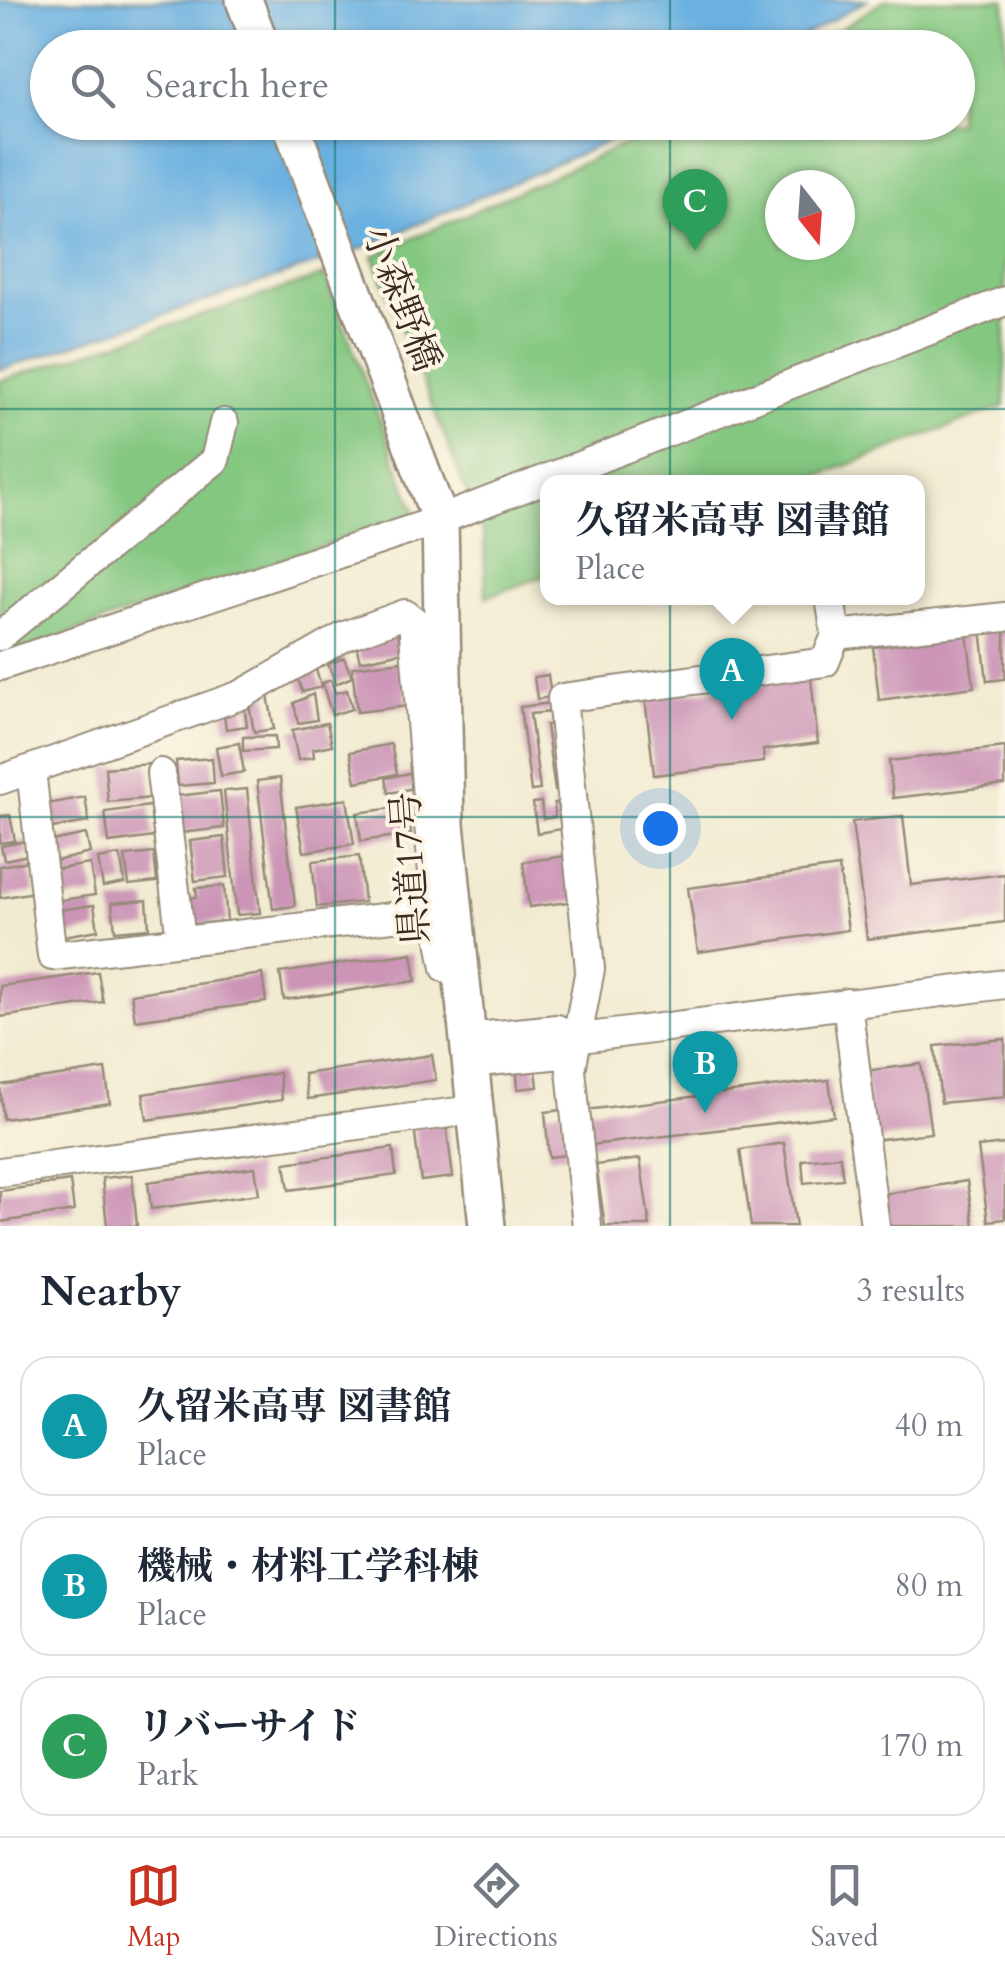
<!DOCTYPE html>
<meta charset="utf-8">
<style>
body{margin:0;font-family:Cardo,"Noto Serif JP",serif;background:#f6f6f7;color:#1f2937}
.compass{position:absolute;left:765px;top:170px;width:90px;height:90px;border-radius:50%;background:#fff;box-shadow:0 2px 8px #0004;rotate:163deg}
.you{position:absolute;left:660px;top:828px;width:35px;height:35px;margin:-25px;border:8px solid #fff;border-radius:50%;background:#1a73e8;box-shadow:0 0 0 15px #1a73e833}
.badge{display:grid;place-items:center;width:65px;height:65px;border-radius:50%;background:#c8321e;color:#fff;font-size:32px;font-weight:700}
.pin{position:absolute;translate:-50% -82px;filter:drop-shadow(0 2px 5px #0008)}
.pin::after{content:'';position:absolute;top:52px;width:35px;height:30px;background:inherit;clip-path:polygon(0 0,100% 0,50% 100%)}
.popup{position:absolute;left:540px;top:475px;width:385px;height:130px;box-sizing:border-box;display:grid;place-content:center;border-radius:20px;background:#fff;filter:drop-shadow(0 2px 8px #0005);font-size:32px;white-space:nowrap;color:#747a83}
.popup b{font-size:38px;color:#1f2937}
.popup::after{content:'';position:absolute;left:50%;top:100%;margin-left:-20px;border:20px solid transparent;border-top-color:#fff}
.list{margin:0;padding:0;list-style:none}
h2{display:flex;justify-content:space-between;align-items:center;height:130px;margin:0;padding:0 40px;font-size:42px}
h2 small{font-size:32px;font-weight:400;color:#747a83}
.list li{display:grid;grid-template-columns:65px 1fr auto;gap:30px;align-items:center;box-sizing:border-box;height:140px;margin:0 20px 20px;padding:0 20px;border:2px solid #e0e1e3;border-radius:30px}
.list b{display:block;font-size:38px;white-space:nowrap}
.list p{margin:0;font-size:32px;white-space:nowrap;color:#747a83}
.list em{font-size:32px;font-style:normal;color:#747a83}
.icon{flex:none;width:55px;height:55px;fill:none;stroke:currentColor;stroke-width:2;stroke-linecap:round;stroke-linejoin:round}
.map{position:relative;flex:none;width:1005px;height:1226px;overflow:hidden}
.search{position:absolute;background:#fff;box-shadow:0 2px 8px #0004;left:30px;right:30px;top:30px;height:110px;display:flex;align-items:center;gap:25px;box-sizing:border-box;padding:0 35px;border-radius:55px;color:#747a83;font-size:38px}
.sheet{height:610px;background:#fff}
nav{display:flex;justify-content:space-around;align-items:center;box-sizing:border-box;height:140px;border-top:2px solid #e0e1e3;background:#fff;font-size:28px;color:#747a83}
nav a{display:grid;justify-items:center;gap:5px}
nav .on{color:#c8321e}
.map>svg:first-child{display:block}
</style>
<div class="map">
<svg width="1005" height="1226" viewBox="0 0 1005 1226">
<rect width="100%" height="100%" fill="#fcf5e5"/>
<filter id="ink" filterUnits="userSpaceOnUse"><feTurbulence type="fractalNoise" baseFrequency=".01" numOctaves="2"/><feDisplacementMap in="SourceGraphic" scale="20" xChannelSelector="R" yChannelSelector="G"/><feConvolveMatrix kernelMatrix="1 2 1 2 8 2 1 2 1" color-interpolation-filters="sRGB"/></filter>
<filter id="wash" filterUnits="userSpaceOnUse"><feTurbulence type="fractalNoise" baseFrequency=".0048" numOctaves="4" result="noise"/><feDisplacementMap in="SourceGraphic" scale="40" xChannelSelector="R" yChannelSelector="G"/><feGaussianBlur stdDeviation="2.25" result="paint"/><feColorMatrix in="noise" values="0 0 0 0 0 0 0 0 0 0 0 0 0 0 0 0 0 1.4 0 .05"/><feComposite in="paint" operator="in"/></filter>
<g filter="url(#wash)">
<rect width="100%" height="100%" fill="#f1ebd1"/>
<!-- green -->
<path fill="#83c781" stroke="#5f7850" stroke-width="2.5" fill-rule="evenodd" d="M 885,0 L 1005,0 L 1005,406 L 803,482 L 547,482 L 547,575 L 486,597 L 484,536 L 373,256 L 672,123 L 958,122 L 958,48 L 813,47 ZM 780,185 L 840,185 L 840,245 L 780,245 Z
M 325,275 L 416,514 L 0,657 L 0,381 Z"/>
<!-- water -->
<path fill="#6ab1e1" stroke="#526e80" stroke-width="2.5" d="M 0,0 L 867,0 L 786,47 L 48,48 L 48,122 L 650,123 L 363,248 L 0,370 Z"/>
<g id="blocks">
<!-- building -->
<path fill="#cc95b7" d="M 1005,626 L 1005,679 L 987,681 L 981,629 Z
M 397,627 L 402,652 L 360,661 L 354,637 Z
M 967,635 L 974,687 L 879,700 L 873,647 Z
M 344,658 L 352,677 L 336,684 L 328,664 Z
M 403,661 L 408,706 L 357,712 L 352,667 Z
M 316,669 L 321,687 L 302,692 L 297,675 Z
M 548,675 L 551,697 L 537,699 L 534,677 Z
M 811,678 L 818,743 L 763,750 L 764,762 L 654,775 L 645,698 Z
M 331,680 L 335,693 L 347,690 L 352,709 L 332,715 L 322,683 Z
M 313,694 L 317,720 L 298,723 L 294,703 Z
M 268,695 L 274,729 L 254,732 L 248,698 Z
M 551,703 L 552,712 L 530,714 L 540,790 L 531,791 L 520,707 Z
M 244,704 L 247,726 L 226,729 L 223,707 Z
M 327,723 L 332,745 L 313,749 L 314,757 L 298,760 L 292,730 Z
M 552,724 L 561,791 L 555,791 L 546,725 Z
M 275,736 L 276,749 L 243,751 L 243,737 Z
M 239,743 L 244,772 L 221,776 L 216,747 Z
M 391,744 L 397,774 L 356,782 L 350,752 Z
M 1005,747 L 1005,785 L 893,798 L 889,761 Z
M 212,758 L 214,783 L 178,786 L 176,761 Z
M 149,764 L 152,798 L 108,802 L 105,768 Z
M 410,773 L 414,788 L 389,793 L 386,778 Z
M 280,778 L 295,906 L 273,909 L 257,781 Z
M 247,789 L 260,913 L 237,915 L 224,791 Z
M 220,791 L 224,828 L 180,833 L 176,796 Z
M 85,797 L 89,822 L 52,828 L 47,804 Z
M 347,799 L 354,844 L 304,852 L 296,807 Z
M 541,802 L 543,819 L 555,817 L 554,803 L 563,802 L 567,828 L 537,833 L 533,803 Z
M 150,806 L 154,837 L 109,843 L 105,812 Z
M 408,806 L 411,834 L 361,841 L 357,813 Z
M 10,815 L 15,841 L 0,843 L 0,816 Z
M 903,816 L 911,885 L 1005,874 L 1005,922 L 867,939 L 852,822 Z
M 86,834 L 90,853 L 56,861 L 52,841 Z
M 224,837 L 228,877 L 195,881 L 190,841 Z
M 26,841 L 29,855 L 4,860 L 1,846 Z
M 154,853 L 157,882 L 129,885 L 125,856 Z
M 120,855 L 125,883 L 103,887 L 98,859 Z
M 572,855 L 577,901 L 529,907 L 523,862 Z
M 359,856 L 364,902 L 317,907 L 312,861 Z
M 29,861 L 34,892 L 0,898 L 0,866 Z
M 90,864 L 95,895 L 56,901 L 51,870 Z
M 839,867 L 848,930 L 698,952 L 688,888 Z
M 224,886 L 227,921 L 185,925 L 183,898 L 197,897 L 196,888 Z
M 147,900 L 149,928 L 115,931 L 112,903 Z
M 94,905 L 98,930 L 64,936 L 60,910 Z
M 412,953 L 416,981 L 284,1000 L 280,973 Z
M 98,972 L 103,1002 L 0,1017 L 0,986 Z
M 262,974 L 266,1002 L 135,1020 L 131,994 Z
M 1005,1039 L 1005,1097 L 941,1103 L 935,1046 Z
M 432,1055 L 436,1080 L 308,1099 L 304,1074 Z
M 535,1062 L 538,1087 L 518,1089 L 516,1064 Z
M 921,1064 L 931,1133 L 873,1140 L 864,1071 Z
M 105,1069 L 110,1103 L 3,1119 L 0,1085 Z
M 279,1073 L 282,1100 L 147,1120 L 143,1094 Z
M 829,1080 L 834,1116 L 582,1146 L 577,1111 Z
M 562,1110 L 567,1155 L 549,1157 L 545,1112 Z
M 446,1123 L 453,1177 L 421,1181 L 414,1127 Z
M 784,1143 L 796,1226 L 751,1226 L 740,1150 Z
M 1005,1144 L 1005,1219 L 988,1221 L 978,1147 Z
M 393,1148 L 396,1175 L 289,1190 L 285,1163 Z
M 840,1156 L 843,1179 L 804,1183 L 802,1160 Z
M 640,1159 L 650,1226 L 605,1226 L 596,1165 Z
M 255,1167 L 259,1194 L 151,1209 L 148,1182 Z
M 132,1175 L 137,1226 L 107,1226 L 102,1178 Z
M 70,1181 L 74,1211 L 0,1222 L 0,1191 Z
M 967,1181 L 974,1226 L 882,1226 L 877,1195 Z"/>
</g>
</g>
<g filter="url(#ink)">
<use href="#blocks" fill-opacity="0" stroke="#968a78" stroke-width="2.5"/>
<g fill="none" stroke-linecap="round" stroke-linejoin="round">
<!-- minor casing -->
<g stroke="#968a78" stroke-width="32">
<path id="minor" d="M 830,598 L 836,635
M 0,636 L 215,460 L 224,423
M 0,666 L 440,520 L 1005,301
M 31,770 L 52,956 L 436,912
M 161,773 L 181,941
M 0,780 L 241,695 L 345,636 L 405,614 L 413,620 L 436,912 L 446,968
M 847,1003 L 875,1226
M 466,1038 L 557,1029 L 573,1039 L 1005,984
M 468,1063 L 563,1054 L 573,1039
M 0,1172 L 473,1110
M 587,1226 L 571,1070 L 590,969 L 562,698 L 825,662 L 836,635 L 1005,617"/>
</g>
<!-- major casing -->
<g stroke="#968a78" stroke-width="40">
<path id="major" d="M 244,0 L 262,48
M 290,122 L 440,520 L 446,824 L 487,1226"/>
</g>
<!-- minor -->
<use href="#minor" stroke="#fff" stroke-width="28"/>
<!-- major -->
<use href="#major" stroke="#fff" stroke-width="35"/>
</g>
</g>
<!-- grid -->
<path fill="none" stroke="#0f766e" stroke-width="2.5" stroke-opacity="0.55" d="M 335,0 L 335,48M 670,0 L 670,48M 335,122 L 335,1226M 670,122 L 670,1226M 0,409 L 1005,409M 0,817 L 1005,817"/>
<g text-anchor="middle" stroke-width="8" stroke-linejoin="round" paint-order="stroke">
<!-- street labels -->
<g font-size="38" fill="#3b2a1e" stroke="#fcf5e5">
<text transform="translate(402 298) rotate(69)" y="13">小森野橋</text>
<text transform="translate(410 868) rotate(-94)" y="13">県道17号</text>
</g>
</g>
</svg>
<svg class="compass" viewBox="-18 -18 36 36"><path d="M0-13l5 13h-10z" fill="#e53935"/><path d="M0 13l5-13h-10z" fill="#747a83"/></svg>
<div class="you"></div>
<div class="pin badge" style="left:732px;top:720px;background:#0f9aa8">A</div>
<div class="popup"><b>久留米高専 図書館</b>Place</div>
<div class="pin badge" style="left:705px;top:1113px;background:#0f9aa8">B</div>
<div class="pin badge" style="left:695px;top:251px;background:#2e9e5b">C</div>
<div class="search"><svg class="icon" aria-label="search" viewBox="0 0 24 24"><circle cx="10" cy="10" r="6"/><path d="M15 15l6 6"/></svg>Search here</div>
</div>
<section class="sheet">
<h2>Nearby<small>3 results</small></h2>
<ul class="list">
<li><span class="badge" style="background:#0f9aa8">A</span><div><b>久留米高専 図書館</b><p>Place</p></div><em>40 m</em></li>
<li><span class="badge" style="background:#0f9aa8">B</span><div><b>機械・材料工学科棟</b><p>Place</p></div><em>80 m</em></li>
<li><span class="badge" style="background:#2e9e5b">C</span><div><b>リバーサイド</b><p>Park</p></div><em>170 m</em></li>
</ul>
</section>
<nav>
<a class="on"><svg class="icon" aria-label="map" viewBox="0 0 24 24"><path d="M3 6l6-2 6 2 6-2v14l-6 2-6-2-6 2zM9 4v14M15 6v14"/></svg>Map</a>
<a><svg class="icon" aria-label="directions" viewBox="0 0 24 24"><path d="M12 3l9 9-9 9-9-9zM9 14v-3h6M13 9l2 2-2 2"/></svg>Directions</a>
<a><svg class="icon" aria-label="saved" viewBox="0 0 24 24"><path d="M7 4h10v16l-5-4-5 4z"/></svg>Saved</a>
</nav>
